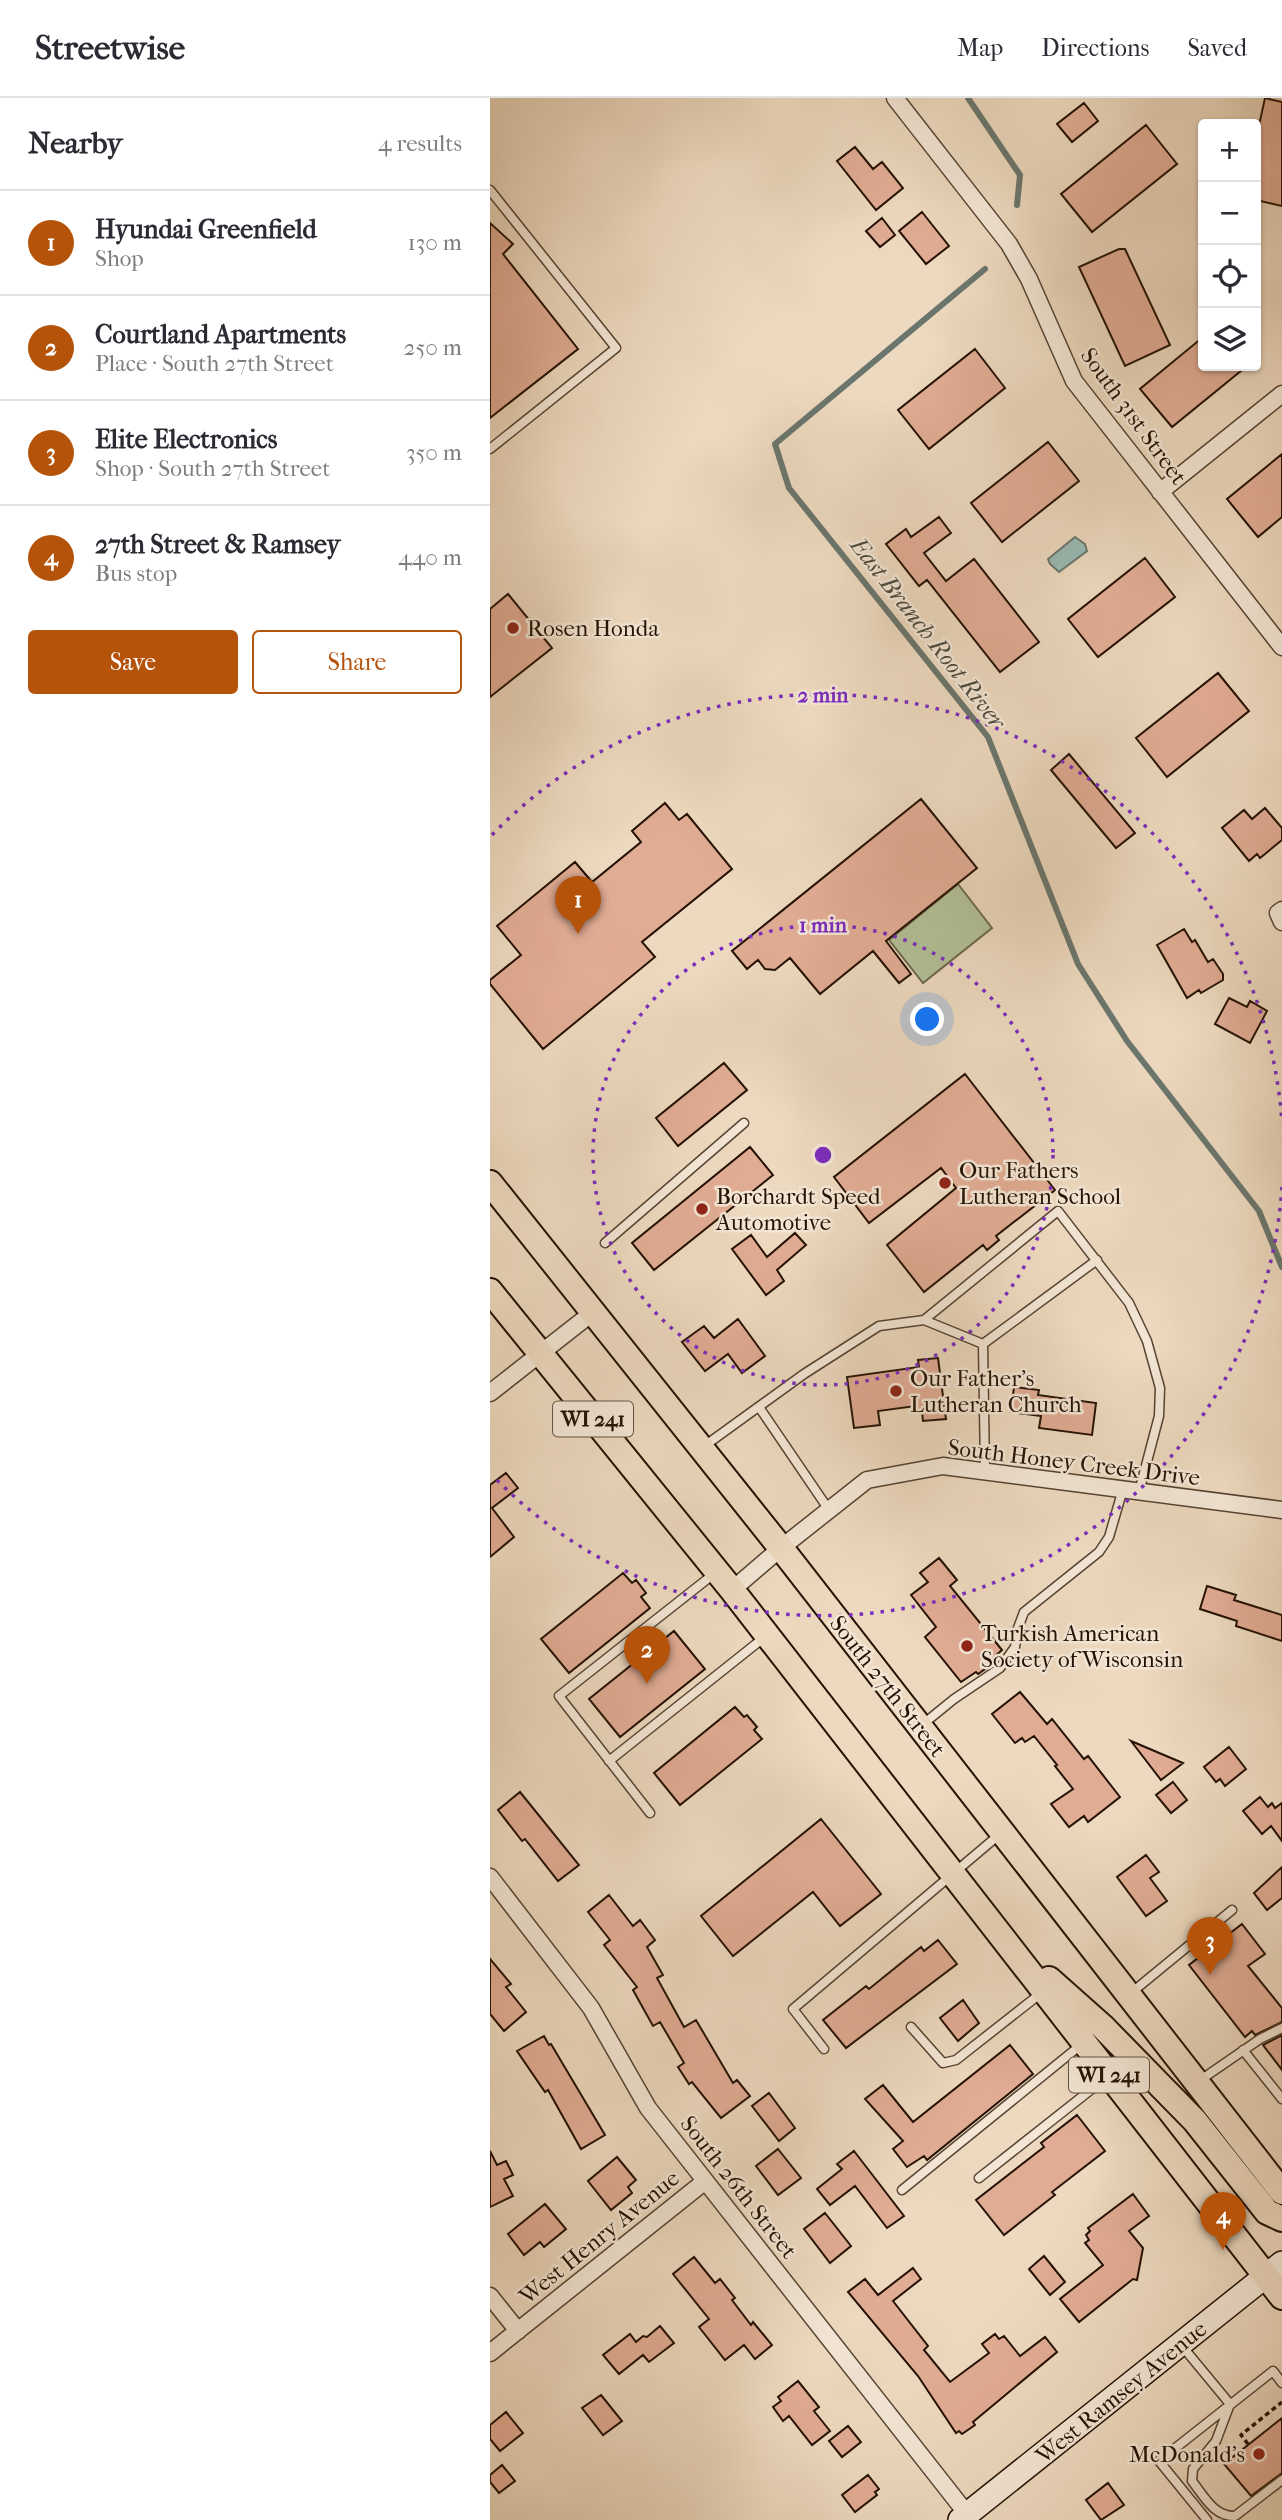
<!DOCTYPE html>
<meta charset="utf-8">
<style>
body{margin:0;font-family:"IM FELL French Canon",serif;background:#f7f7f7;color:#2b2b33}
.controls{position:absolute;right:21px;top:21px;display:grid;overflow:hidden;border-radius:7px;box-shadow:0 2px 5px #0004}
.controls button{width:63px;height:63px;display:grid;place-items:center;padding:0;border:0;border-bottom:2px solid #e1e1e2;background:#fff;color:#2b2b33;font:35px sans-serif}
.you{position:absolute;left:438px;top:922px;width:24px;height:24px;margin:-18px;border:5px solid #fff;border-radius:50%;background:#1a73e8;box-shadow:0 0 0 10px #1a73e833}
.badge{display:grid;place-items:center;width:46px;height:46px;border-radius:50%;background:#b45309;color:#fff;font-size:23px;font-weight:700}
.pin{position:absolute;translate:-50% -58px;filter:drop-shadow(0 2px 4px #0008)}
.pin::after{content:'';position:absolute;top:37px;width:24px;height:21px;background:inherit;clip-path:polygon(0 0,100% 0,50% 100%)}
.list{margin:0;padding:0;list-style:none}
h2{display:flex;justify-content:space-between;align-items:center;height:91px;margin:0;padding:0 28px;font-size:30px}
h2 small{font-size:23px;font-weight:400;color:#7c7c81}
.list li{display:grid;grid-template-columns:46px 1fr auto;gap:21px;align-items:center;box-sizing:border-box;height:105px;padding:0 28px;border-top:2px solid #e1e1e2}
.list b{display:block;font-size:26px;white-space:nowrap}
.list p{margin:0;font-size:23px;white-space:nowrap;color:#7c7c81}
.list em{font-size:23px;font-style:normal;color:#7c7c81}
.actions{display:flex;gap:14px;padding:21px 28px}
.actions a{flex:1;padding:16px 0;border:2px solid #b45309;border-radius:7px;text-align:center;font-size:24px;color:#b45309}
.actions .main{background:#b45309;color:#fff}
.icon{flex:none;width:38px;height:38px;fill:none;stroke:currentColor;stroke-width:2;stroke-linecap:round;stroke-linejoin:round}
.map{position:relative;flex:none;width:792px;height:2422px;overflow:hidden}
header{display:flex;align-items:center;gap:42px;box-sizing:border-box;height:98px;padding:0 35px;background:#fff;border-bottom:2px solid #e1e1e2}
header strong{font-size:33px}
nav{display:flex;gap:38px;margin-inline-start:auto;font-size:24px}
main{display:flex}
aside{flex:1;background:#fff}
.map>svg:first-child{display:block}
</style>
<header>
<strong>Streetwise</strong>
<nav><a>Map</a><a>Directions</a><a>Saved</a></nav>
</header>
<main>
<aside>
<h2>Nearby<small>4 results</small></h2>
<ul class="list">
<li><span class="badge">1</span><div><b>Hyundai Greenfield</b><p>Shop</p></div><em>130 m</em></li>
<li><span class="badge">2</span><div><b>Courtland Apartments</b><p>Place · South 27th Street</p></div><em>250 m</em></li>
<li><span class="badge">3</span><div><b>Elite Electronics</b><p>Shop · South 27th Street</p></div><em>350 m</em></li>
<li><span class="badge">4</span><div><b>27th Street &amp; Ramsey</b><p>Bus stop</p></div><em>440 m</em></li>
</ul>
<div class="actions"><a class="main">Save</a><a>Share</a></div>
</aside>
<div class="map">
<svg width="792" height="2422" viewBox="0 0 792 2422">
<rect width="100%" height="100%" fill="#edd9bf"/>
<filter id="stains"><feTurbulence type="fractalNoise" baseFrequency=".00286" numOctaves="4"/><feColorMatrix values="0 0 0 0 .2 0 0 0 0 .09 0 0 0 0 .02 0 0 0 .5 -.17"/></filter>
<radialGradient id="worn" r=".72"><stop offset=".6" stop-color="#630" stop-opacity="0"/><stop offset="1" stop-color="#630" stop-opacity=".3"/></radialGradient>
<!-- green -->
<path fill="#b2c097" stroke="#6b684d" stroke-width="2" d="M 468,786 L 502,830 L 433,885 L 399,842 Z"/>
<!-- water -->
<path fill="#99bab4" stroke="#6a766d" stroke-width="2" d="M 585,439 L 595,446 L 597,453 L 569,474 L 560,466 L 558,461 Z"/>
<g fill="none" stroke-linecap="round" stroke-linejoin="round">
<!-- stream -->
<path stroke="#6a766d" stroke-width="6" d="M 478,0 L 530,77 L 527,107
M 495,171 L 285,346 L 299,390 L 498,639 L 588,866 L 637,943 L 769,1113 L 792,1169"/>
</g>
<!-- building -->
<path fill="#e1ac94" stroke="#241103" stroke-width="2" d="M 775,0 L 792,4 L 792,108 L 766,102 L 766,41 Z
M 594,5 L 608,23 L 582,44 L 567,26 Z
M 656,27 L 687,66 L 602,134 L 571,96 Z
M 365,49 L 383,71 L 392,64 L 413,90 L 386,112 L 347,63 Z
M 432,114 L 459,148 L 436,166 L 409,133 Z
M 392,120 L 405,137 L 390,149 L 376,133 Z
M 0,125 L 23,146 L 13,156 L 88,251 L 0,320 Z
M 629,151 L 635,151 L 680,247 L 635,268 L 589,169 Z
M 713,239 L 713,268 L 757,268 L 682,329 L 650,291 Z
M 485,251 L 515,290 L 439,351 L 408,312 Z
M 558,344 L 589,383 L 512,444 L 481,405 Z
M 792,356 L 792,419 L 768,439 L 737,401 Z
M 449,419 L 461,435 L 434,455 L 456,483 L 484,461 L 549,544 L 510,574 L 437,482 L 429,488 L 396,446 L 416,431 L 421,439 Z
M 655,460 L 685,499 L 608,559 L 578,521 Z
M 18,496 L 62,550 L 0,599 L 0,511 Z
M 728,575 L 759,613 L 677,679 L 646,640 Z
M 579,656 L 645,735 L 626,750 L 561,672 Z
M 431,701 L 487,770 L 396,843 L 421,876 L 409,885 L 383,853 L 330,896 L 300,860 L 285,872 L 275,871 L 268,862 L 257,871 L 242,853 Z
M 175,705 L 189,722 L 197,716 L 242,771 L 152,844 L 165,859 L 53,951 L 0,886 L 0,882 L 31,857 L 7,828 L 85,764 L 102,784 L 151,744 L 142,733 Z
M 775,710 L 792,730 L 792,742 L 770,760 L 767,756 L 759,763 L 732,730 L 754,712 L 762,721 Z
M 694,831 L 702,844 L 705,842 L 718,864 L 723,861 L 733,876 L 733,882 L 711,895 L 709,892 L 697,900 L 667,847 Z
M 739,900 L 757,909 L 760,903 L 777,913 L 760,945 L 725,926 Z
M 234,965 L 257,992 L 188,1048 L 166,1020 Z
M 475,976 L 565,1092 L 506,1138 L 509,1142 L 497,1152 L 493,1147 L 434,1194 L 397,1147 L 466,1090 L 451,1070 L 379,1125 L 344,1079 Z
M 260,1049 L 283,1077 L 164,1172 L 142,1145 Z
M 305,1135 L 316,1147 L 287,1172 L 294,1183 L 276,1197 L 242,1151 L 261,1137 L 277,1159 Z
M 248,1221 L 275,1258 L 252,1275 L 238,1256 L 215,1273 L 192,1244 L 214,1228 L 224,1240 Z
M 448,1260 L 456,1321 L 433,1323 L 432,1314 L 426,1315 L 425,1308 L 388,1313 L 390,1327 L 364,1330 L 357,1279 L 429,1269 L 428,1262 Z
M 524,1289 L 549,1292 L 548,1297 L 606,1305 L 602,1337 L 549,1330 L 551,1318 L 521,1314 Z
M 16,1375 L 28,1390 L 2,1410 L 24,1439 L 0,1459 L 0,1387 Z
M 449,1460 L 467,1482 L 460,1488 L 512,1552 L 499,1564 L 501,1567 L 488,1576 L 486,1574 L 471,1584 L 435,1539 L 446,1529 L 421,1497 L 438,1484 L 430,1475 Z
M 133,1475 L 142,1485 L 146,1482 L 156,1495 L 151,1499 L 160,1510 L 79,1575 L 51,1541 Z
M 717,1488 L 746,1497 L 744,1502 L 792,1517 L 792,1543 L 746,1528 L 747,1523 L 710,1511 Z
M 184,1533 L 215,1571 L 130,1639 L 99,1601 Z
M 530,1594 L 557,1626 L 562,1621 L 594,1661 L 598,1658 L 630,1699 L 598,1724 L 594,1718 L 579,1729 L 561,1706 L 583,1691 L 565,1668 L 567,1667 L 544,1638 L 535,1644 L 532,1640 L 525,1645 L 502,1616 Z
M 245,1609 L 254,1619 L 257,1617 L 267,1629 L 264,1632 L 272,1641 L 190,1707 L 164,1675 Z
M 641,1643 L 681,1660 L 693,1665 L 671,1682 Z
M 739,1649 L 756,1671 L 735,1688 L 730,1681 L 726,1684 L 714,1669 Z
M 683,1684 L 697,1702 L 681,1715 L 666,1697 Z
M 30,1694 L 89,1767 L 68,1783 L 35,1741 L 32,1743 L 8,1712 Z
M 770,1699 L 778,1709 L 782,1705 L 785,1710 L 792,1705 L 792,1743 L 781,1728 L 772,1736 L 753,1713 Z
M 331,1721 L 391,1796 L 350,1828 L 323,1794 L 243,1858 L 211,1818 Z
M 656,1757 L 669,1774 L 660,1780 L 677,1803 L 656,1818 L 627,1779 Z
M 792,1769 L 792,1800 L 777,1812 L 764,1795 Z
M 119,1797 L 143,1828 L 150,1822 L 165,1842 L 157,1849 L 173,1877 L 167,1880 L 194,1929 L 206,1922 L 243,1985 L 247,1982 L 260,1998 L 231,2020 L 202,1984 L 199,1986 L 188,1969 L 194,1965 L 170,1924 L 163,1928 L 143,1892 L 147,1889 L 114,1847 L 120,1842 L 98,1814 Z
M 752,1826 L 775,1856 L 758,1868 L 792,1910 L 792,1924 L 765,1937 L 762,1933 L 755,1939 L 699,1867 Z
M 448,1842 L 467,1866 L 356,1950 L 333,1922 L 376,1888 L 379,1891 L 431,1849 L 434,1853 Z
M 0,1861 L 21,1886 L 16,1889 L 36,1914 L 14,1933 L 0,1916 Z
M 473,1902 L 489,1925 L 468,1943 L 450,1920 Z
M 792,1937 L 792,1972 L 773,1947 Z
M 54,1938 L 59,1947 L 61,1946 L 115,2037 L 91,2051 L 58,1992 L 55,1994 L 27,1953 Z
M 520,1947 L 543,1976 L 437,2062 L 434,2058 L 417,2069 L 403,2051 L 413,2043 L 375,2001 L 393,1987 L 423,2024 Z
M 279,1995 L 305,2030 L 289,2043 L 262,2008 Z
M 587,2017 L 615,2053 L 562,2094 L 565,2097 L 514,2137 L 486,2102 L 554,2049 L 551,2045 Z
M 288,2051 L 311,2080 L 288,2097 L 266,2068 Z
M 0,2053 L 7,2067 L 16,2063 L 23,2077 L 14,2081 L 23,2098 L 0,2109 Z
M 364,2053 L 414,2118 L 397,2130 L 365,2088 L 340,2107 L 327,2091 L 352,2071 L 347,2066 Z
M 127,2059 L 146,2082 L 138,2089 L 142,2095 L 121,2112 L 98,2083 Z
M 643,2096 L 659,2118 L 639,2133 L 653,2150 L 647,2182 L 643,2181 L 589,2224 L 570,2201 L 613,2167 L 595,2145 L 599,2142 L 596,2137 L 600,2133 L 598,2130 Z
M 55,2106 L 76,2131 L 54,2149 L 50,2144 L 34,2157 L 18,2136 Z
M 335,2115 L 361,2148 L 340,2165 L 314,2131 Z
M 554,2158 L 575,2184 L 560,2197 L 539,2171 Z
M 204,2159 L 225,2185 L 230,2181 L 245,2200 L 242,2202 L 261,2227 L 263,2224 L 282,2247 L 265,2261 L 254,2247 L 235,2262 L 209,2229 L 219,2221 L 183,2176 Z
M 423,2170 L 431,2181 L 403,2203 L 438,2248 L 434,2252 L 460,2284 L 499,2255 L 492,2246 L 505,2236 L 509,2241 L 514,2238 L 530,2258 L 555,2239 L 567,2254 L 483,2324 L 485,2327 L 472,2336 L 469,2333 L 466,2335 L 428,2278 L 358,2194 L 375,2181 L 388,2197 Z
M 170,2228 L 184,2245 L 159,2264 L 153,2257 L 129,2276 L 113,2257 L 140,2236 L 146,2244 L 153,2238 L 157,2239 Z
M 308,2283 L 329,2309 L 324,2313 L 340,2333 L 322,2347 L 299,2318 L 293,2323 L 283,2309 L 291,2303 L 288,2299 Z
M 111,2297 L 132,2323 L 113,2337 L 92,2310 Z
M 16,2314 L 33,2335 L 10,2353 L 0,2341 L 0,2327 Z
M 792,2320 L 792,2375 L 761,2398 L 734,2366 Z
M 358,2328 L 371,2344 L 352,2359 L 339,2343 Z
M 12,2367 L 25,2383 L 9,2395 L 0,2384 L 0,2377 Z
M 378,2377 L 389,2391 L 385,2394 L 387,2397 L 365,2414 L 352,2397 Z
M 618,2385 L 634,2407 L 611,2422 L 596,2402 Z"/>
<g fill="none" stroke-linecap="round" stroke-linejoin="round">
<!-- lane casing -->
<g stroke="#564332" stroke-width="11">
<path id="lane" d="M 0,92 L 126,250 L 0,351
M 115,1145 L 254,1025
M 434,1222 L 568,1113 L 639,1205 L 657,1243 L 670,1290 L 669,1318 L 649,1394
M 493,1246 L 607,1162
M 269,1309 L 339,1412
M 213,1349 L 314,1276 L 389,1228 L 434,1222 L 493,1246 L 495,1373
M 432,1627 L 464,1601 L 510,1570 L 525,1549 L 528,1530 L 534,1514 L 609,1454 L 619,1439 L 633,1391
M 119,1663 L 276,1538
M 160,1715 L 69,1598 L 225,1475
M 641,1895 L 742,1812
M 421,1929 L 453,1965 L 466,1962 L 550,1896
M 334,1951 L 303,1911 L 510,1736
M 753,1952 L 792,2001
M 709,1983 L 770,1941 L 792,1930
M 489,2080 L 617,1979
M 412,2092 L 592,1946
M 692,2248 L 740,2306 L 726,2343 L 703,2371 L 702,2383 C 714,2398 724,2419 745,2418 L 792,2382
M 717,2422 L 669,2363 L 783,2273 L 792,2285"/>
</g>
<!-- street casing -->
<g stroke="#564332" stroke-width="19">
<path id="street" d="M 405,0 L 519,146 L 539,181 L 584,283 L 792,549
M 670,394 L 792,296
M 792,812 L 788,815 L 792,824
M 0,1295 L 102,1215
M 242,1492 L 291,1450 L 377,1382 L 453,1368 L 792,1412
M 0,1779 L 101,1910 L 158,2010 L 477,2416
M 0,2198 L 28,2233
M 0,2255 L 214,2084"/>
</g>
<!-- secondary casing -->
<g stroke="#241103" stroke-width="26">
<path id="secondary" d="M 470,2422 L 792,2165"/>
</g>
<!-- primary casing -->
<g stroke="#241103" stroke-width="28">
<path id="primary" d="M 0,1085 L 291,1450 L 792,2094
M 0,1193 L 242,1492 L 792,2199
M 559,1881 L 613,1929 L 705,2023 L 777,2114 L 792,2121"/>
</g>
<!-- path -->
<path stroke="#241103" stroke-width="3.5" stroke-dasharray="5 3.5" stroke-linecap="butt" d="M 758,2346 L 751,2337 L 792,2304"/>
<!-- lane -->
<use href="#lane" stroke="#f3e6d5" stroke-width="8"/>
<!-- street -->
<use href="#street" stroke="#f3e6d5" stroke-width="16"/>
<!-- secondary -->
<use href="#secondary" stroke="#f3e6d5" stroke-width="23"/>
<!-- primary -->
<use href="#primary" stroke="#edd9bf" stroke-width="24"/>
</g>
<!-- distance rings -->
<g fill="none" stroke="#7b2cbf" stroke-width="3.5" stroke-dasharray="3.5 7">
<circle cx="333" cy="1057" r="230"/>
<path d="M792 1089A460 460 0 0 1 2 1377M2 737A460 460 0 0 1 792 1025"/>
</g>
<!-- markers -->
<g fill="#8f2418" stroke="#f3e6d5" stroke-width="2.5">
<circle cx="23" cy="530" r="7"/>
<circle cx="455" cy="1085" r="7"/>
<circle cx="212" cy="1111" r="7"/>
<circle cx="406" cy="1293" r="7"/>
<circle cx="477" cy="1548" r="7"/>
<circle cx="769" cy="2356" r="7"/>
</g>
<g text-anchor="middle" stroke-width="5" stroke-linejoin="round" paint-order="stroke">
<!-- shield labels -->
<g fill="#f3e6d5" stroke="#625142" stroke-width="2">
<rect x="63" y="1303.5" width="80" height="35" rx="5"/>
<rect x="579" y="1959.5" width="80" height="35" rx="5"/>
</g>
<g font-size="21" font-weight="bold" fill="#241103">
<text x="103" y="1328">WI 241</text>
<text x="619" y="1984">WI 241</text>
</g>
<!-- street labels -->
<g font-size="23" fill="#241103" stroke="#f3e6d5">
<text transform="translate(644 318) rotate(54)" y="8">South 31st Street</text>
<text transform="translate(584 1364) rotate(7)" y="8">South Honey Creek Drive</text>
<text transform="translate(398 1588) rotate(52)" y="8">South 27th Street</text>
<text transform="translate(249 2089) rotate(52)" y="8">South 26th Street</text>
<text transform="translate(109 2139) rotate(-39)" y="8">West Henry Avenue</text>
<text transform="translate(631 2294) rotate(-39)" y="8">West Ramsey Avenue</text>
</g>
<!-- poi labels -->
<g font-size="23" fill="#241103" stroke="#f3e6d5" text-anchor="start">
<text x="37" y="538">Rosen Honda</text>
<text x="469" y="1080">Our Fathers<tspan x="469" dy="26">Lutheran School</tspan></text>
<text x="226" y="1106">Borchardt Speed<tspan x="226" dy="26">Automotive</tspan></text>
<text x="420" y="1288">Our Father's<tspan x="420" dy="26">Lutheran Church</tspan></text>
<text x="491" y="1543">Turkish American<tspan x="491" dy="26">Society of Wisconsin</tspan></text>
<text x="755" y="2364" text-anchor="end">McDonald's</text>
</g>
<!-- water labels -->
<g font-size="24" font-style="italic" fill="#4d4c41" stroke="#f3e6d5">
<text transform="translate(438 535) rotate(52)" y="8">East Branch Root River</text>
</g>
</g>
<circle cx="333" cy="1057" r="10" fill="#7b2cbf" stroke="#f3e6d5" stroke-width="3.5"/>
<g font-size="21" text-anchor="middle" font-weight="bold" fill="#7b2cbf" stroke="#f3e6d5" stroke-width="5" stroke-linejoin="round" paint-order="stroke">
<text x="333" y="604">2 min</text>
<text x="333" y="834">1 min</text>
</g>
<rect width="100%" height="100%" filter="url(#stains)"/>
<rect width="100%" height="100%" fill="url(#worn)"/>
</svg>
<div class="controls">
<button>+</button>
<button>−</button>
<button><svg class="icon" aria-label="locate" viewBox="0 0 24 24"><circle cx="12" cy="12" r="6"/><path d="M12 2v4M12 18v4M2 12h4M18 12h4"/></svg></button>
<button><svg class="icon" aria-label="layers" viewBox="0 0 24 24"><path d="M12 4l9 5-9 5-9-5zM3 14l9 5 9-5"/></svg></button>
</div>
<div class="you"></div>
<div class="pin badge" style="left:88px;top:836px">1</div>
<div class="pin badge" style="left:157px;top:1586px">2</div>
<div class="pin badge" style="left:720px;top:1877px">3</div>
<div class="pin badge" style="left:733px;top:2152px">4</div>
</div>
</main>
